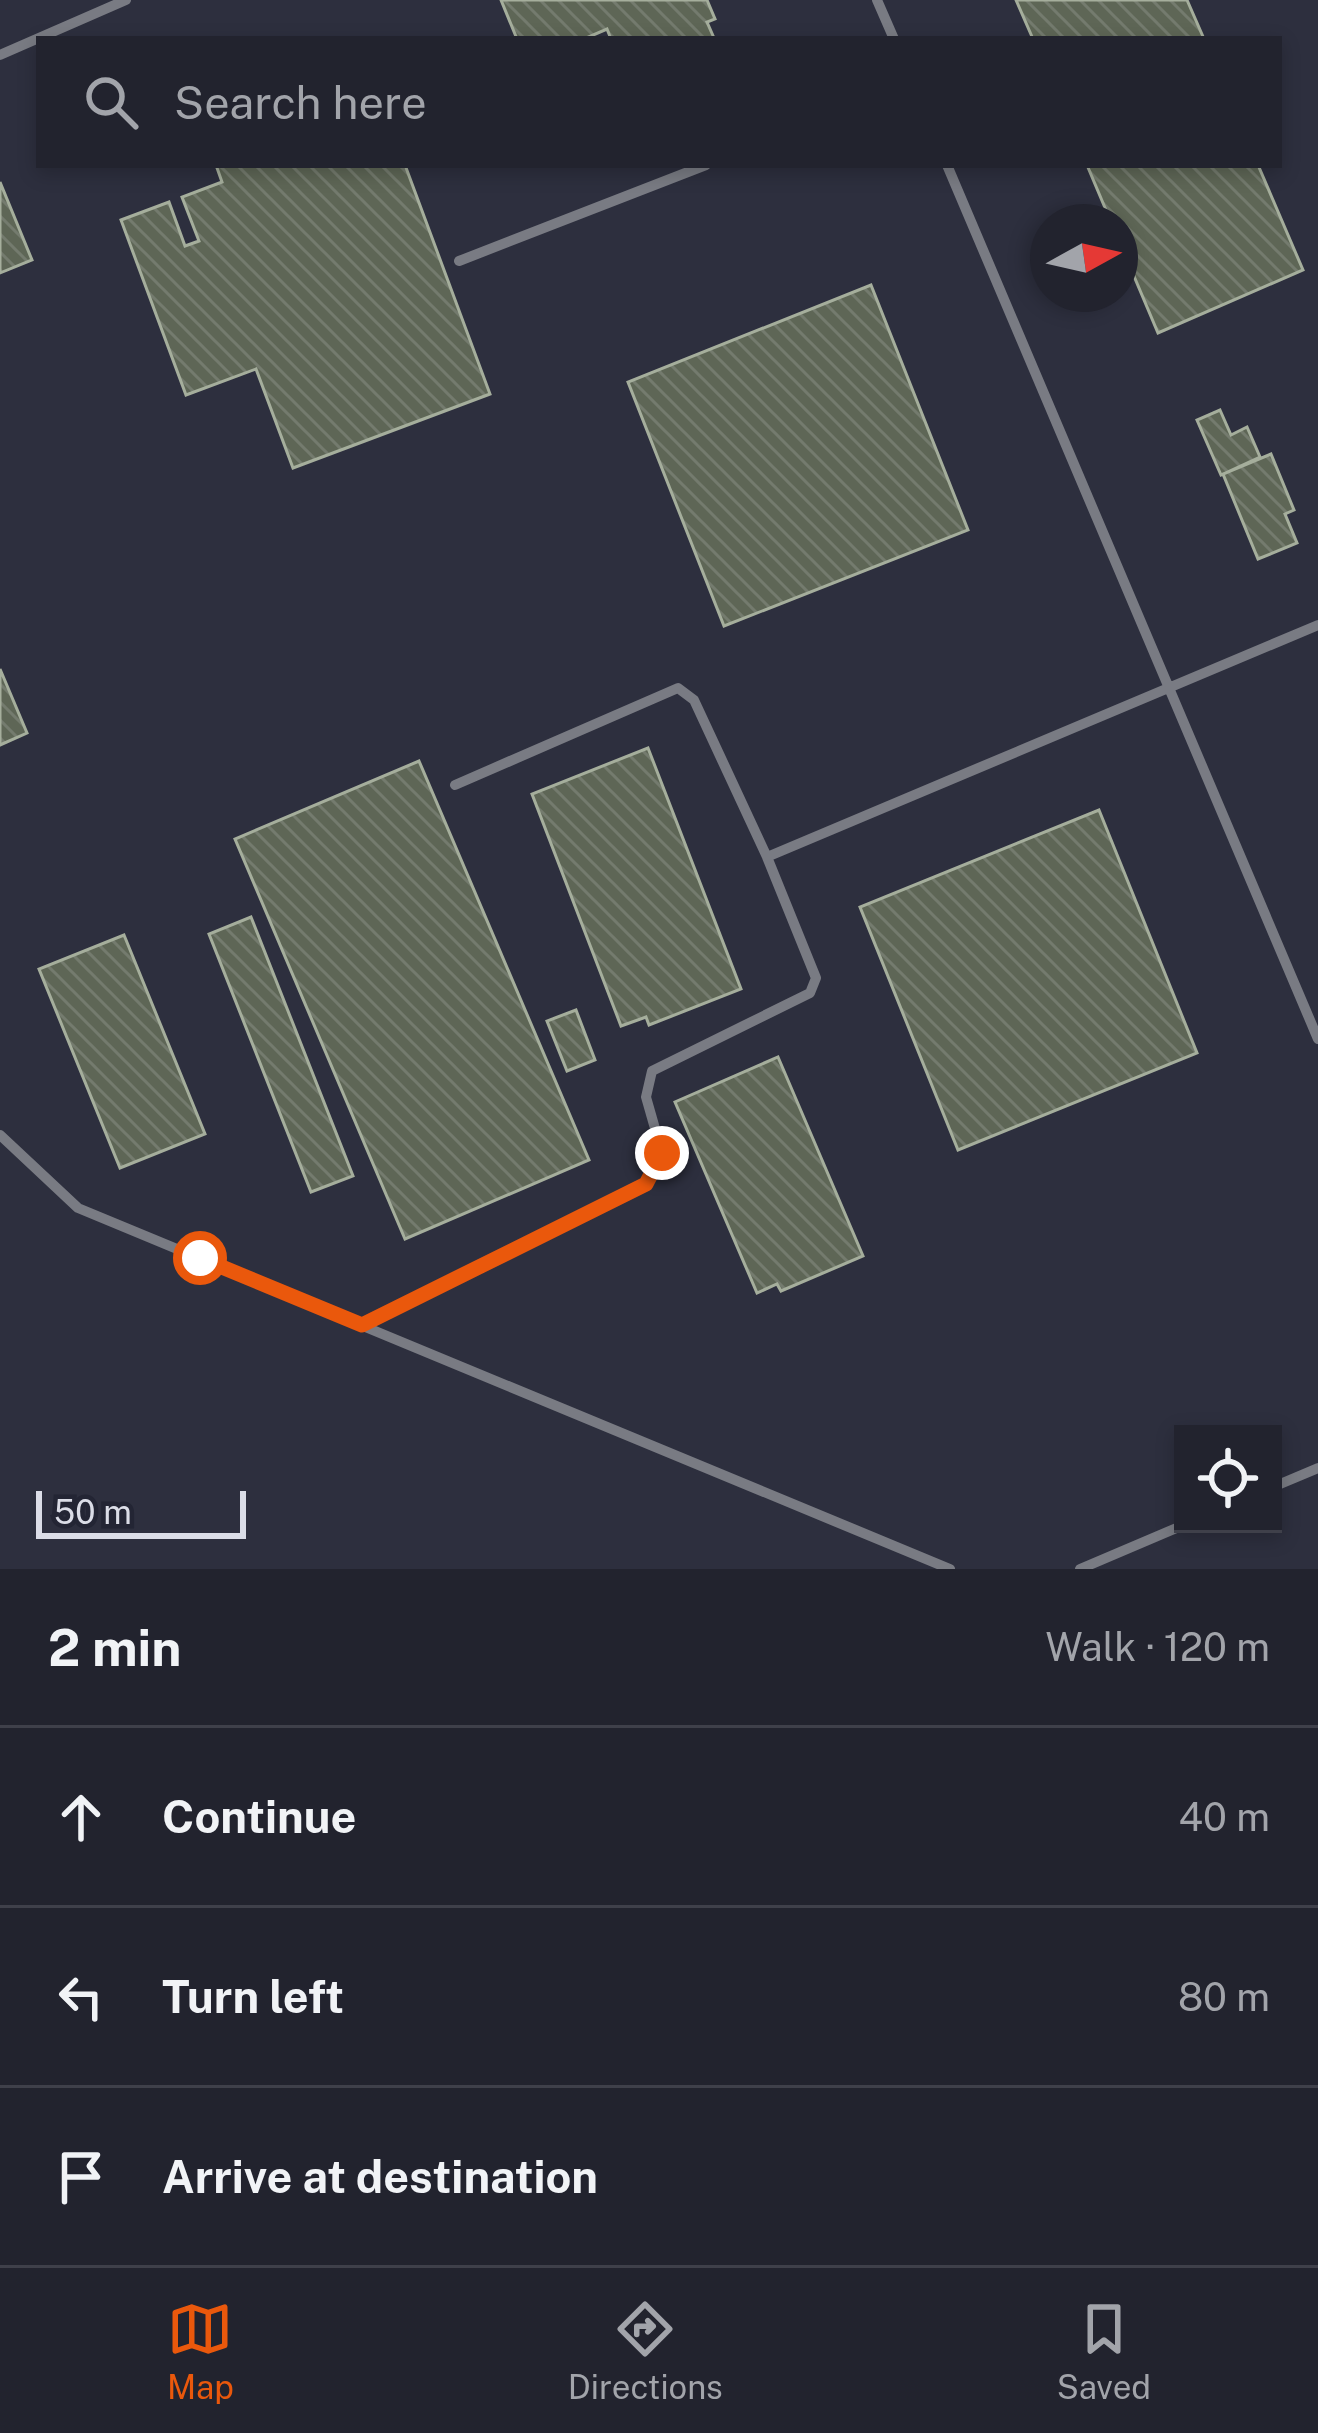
<!DOCTYPE html>
<meta charset="utf-8">
<style>
body{margin:0;font-family:"Public Sans",sans-serif;background:#2e2f3a;color:#f1f3f6}
.controls{position:absolute;right:36px;bottom:36px;display:grid;overflow:hidden;border-radius:0px;box-shadow:0 6px 18px #0003}
.controls button{width:108px;height:108px;display:grid;place-items:center;padding:0;border:0;border-bottom:3px solid #3f404a;background:#22232e;color:#f1f3f6;font:60px sans-serif}
.compass{position:absolute;left:1030px;top:204px;width:108px;height:108px;border-radius:50%;background:#22232e;box-shadow:0 6px 18px #0003;rotate:82deg}
.scale{position:absolute;left:36px;bottom:30px;width:210px;box-sizing:border-box;padding-left:12px;border:6px solid #dbdde7;border-top:0;font-size:33px;line-height:42px;white-space:nowrap;color:#dbdde7;-webkit-text-stroke:9px #232534;paint-order:stroke}
.stop{position:absolute;width:36px;height:36px;margin:-27px;border:9px solid #ea580c;border-radius:50%;background:#fff}
.stop.end{background:#ea580c;border-color:#fff;box-shadow:0 3px 12px #0008}
.list{margin:0;padding:0;list-style:none}
h2{display:flex;justify-content:space-between;align-items:center;height:156px;margin:0;padding:0 48px;font-size:51px}
h2 small{font-size:39px;font-weight:400;color:#a2a4aa}
.list li{display:grid;grid-template-columns:78px 1fr auto;gap:36px;align-items:center;box-sizing:border-box;height:180px;padding:0 48px;border-top:3px solid #3f404a}
.list b{display:block;font-size:45px;white-space:nowrap}
.list em{font-size:39px;font-style:normal;color:#a2a4aa}
.icon{flex:none;width:66px;height:66px;fill:none;stroke:currentColor;stroke-width:2;stroke-linecap:round;stroke-linejoin:round}
.map{position:relative;flex:none;width:1318px;height:1569px;overflow:hidden}
.search{position:absolute;background:#22232e;box-shadow:0 6px 18px #0003;left:36px;right:36px;top:36px;height:132px;display:flex;align-items:center;gap:30px;box-sizing:border-box;padding:0 42px;border-radius:0px;color:#a2a4aa;font-size:45px}
.sheet{height:696px;background:#22232e}
nav{display:flex;justify-content:space-around;align-items:center;box-sizing:border-box;height:168px;border-top:3px solid #3f404a;background:#22232e;font-size:33px;color:#a2a4aa}
nav a{display:grid;justify-items:center;gap:6px}
nav .on{color:#ea580c}
.map>svg:first-child{display:block}
</style>
<div class="map">
<svg width="1318" height="1569" viewBox="0 0 1318 1569">
<defs>
<pattern id="building-back-hatch" width="6" height="6" patternUnits="userSpaceOnUse" patternTransform="scale(3)"><rect width="6" height="6" fill="#5e6656"/><path d="M-1 5l2 2M0 0l6 6M5-1l2 2" fill="none" stroke="#747b6e"/></pattern>
</defs>
<rect width="100%" height="100%" fill="#2d2f3e"/>
<!-- building -->
<path fill="url(#building-back-hatch)" stroke="#a5ae9c" stroke-width="3" d="M 501,0 L 707,0 L 715,19 L 707,22 L 714,38 L 611,39 L 607,29 L 584,39 L 517,39 Z
M 1016,0 L 1187,0 L 1204,39 L 1033,39 Z
M 216,165 L 405,165 L 490,394 L 293,468 L 256,369 L 186,395 L 121,220 L 169,202 L 185,246 L 199,241 L 182,197 L 222,182 Z
M 1087,165 L 1258,165 L 1303,270 L 1158,333 L 1120,243 L 1120,222 L 1111,222 Z
M 0,182 L 32,260 L 0,273 Z
M 871,285 L 968,530 L 724,626 L 628,382 Z
M 1220,410 L 1231,435 L 1247,427 L 1260,457 L 1221,475 L 1197,420 Z
M 1271,454 L 1294,510 L 1285,514 L 1297,543 L 1258,559 L 1223,474 Z
M 0,669 L 27,733 L 0,745 Z
M 648,748 L 741,989 L 649,1025 L 646,1017 L 621,1026 L 532,794 Z
M 419,761 L 589,1160 L 405,1239 L 235,839 Z
M 1099,810 L 1197,1053 L 958,1150 L 860,907 Z
M 251,917 L 353,1176 L 311,1192 L 209,934 Z
M 124,935 L 205,1134 L 120,1168 L 39,969 Z
M 576,1010 L 595,1060 L 567,1071 L 547,1021 Z
M 778,1057 L 863,1256 L 781,1291 L 777,1284 L 757,1293 L 675,1102 Z"/>
<g fill="none" stroke-linecap="round" stroke-linejoin="round">
<!-- service -->
<path stroke="#797b83" stroke-width="10" d="M 877,0 L 894,39
M 0,55 L 126,0
M 947,165 L 1318,1039
M 459,261 L 706,165
M 767,857 L 1318,625
M 0,1135 L 78,1208 L 950,1569
M 362,1325 L 646,1184 L 662,1153 L 646,1097 L 652,1071 L 810,993 L 816,978 L 767,857 L 694,700 L 678,688 L 455,785
M 1273,1487 L 1318,1468
M 1080,1569 L 1186,1524"/>
</g>
<g fill="none" stroke-linecap="round" stroke-linejoin="round">
<!-- route -->
<path stroke="#ea580c" stroke-width="15" d="M 200,1258 L 362,1325 L 646,1184 L 662,1153"/>
</g>
</svg>
<div class="controls">
<button><svg class="icon" aria-label="locate" viewBox="0 0 24 24"><circle cx="12" cy="12" r="6"/><path d="M12 2v4M12 18v4M2 12h4M18 12h4"/></svg></button>
</div>
<svg class="compass" viewBox="-18 -18 36 36"><path d="M0-13l5 13h-10z" fill="#e53935"/><path d="M0 13l5-13h-10z" fill="#a2a4aa"/></svg>
<div class="scale">50 m</div>
<div class="stop" style="left:200px;top:1258px"></div>
<div class="stop end" style="left:662px;top:1153px"></div>
<div class="search"><svg class="icon" aria-label="search" viewBox="0 0 24 24"><circle cx="10" cy="10" r="6"/><path d="M15 15l6 6"/></svg>Search here</div>
</div>
<section class="sheet">
<h2>2 min<small>Walk · 120 m</small></h2>
<ul class="list">
<li><svg class="icon" aria-label="ahead" viewBox="0 0 24 24"><path d="M12 20V5M6 11l6-6 6 6"/></svg><div><b>Continue</b></div><em>40 m</em></li>
<li><svg class="icon" aria-label="left" viewBox="0 0 24 24"><path d="M17 20v-9H6M10 6l-5 5 5 5"/></svg><div><b>Turn left</b></div><em>80 m</em></li>
<li><svg class="icon" aria-label="arrive" viewBox="0 0 24 24"><path d="M6 21V4h12l-3 4 3 4H6"/></svg><div><b>Arrive at destination</b></div></li>
</ul>
</section>
<nav>
<a class="on"><svg class="icon" aria-label="map" viewBox="0 0 24 24"><path d="M3 6l6-2 6 2 6-2v14l-6 2-6-2-6 2zM9 4v14M15 6v14"/></svg>Map</a>
<a><svg class="icon" aria-label="directions" viewBox="0 0 24 24"><path d="M12 3l9 9-9 9-9-9zM9 14v-3h6M13 9l2 2-2 2"/></svg>Directions</a>
<a><svg class="icon" aria-label="saved" viewBox="0 0 24 24"><path d="M7 4h10v16l-5-4-5 4z"/></svg>Saved</a>
</nav>
